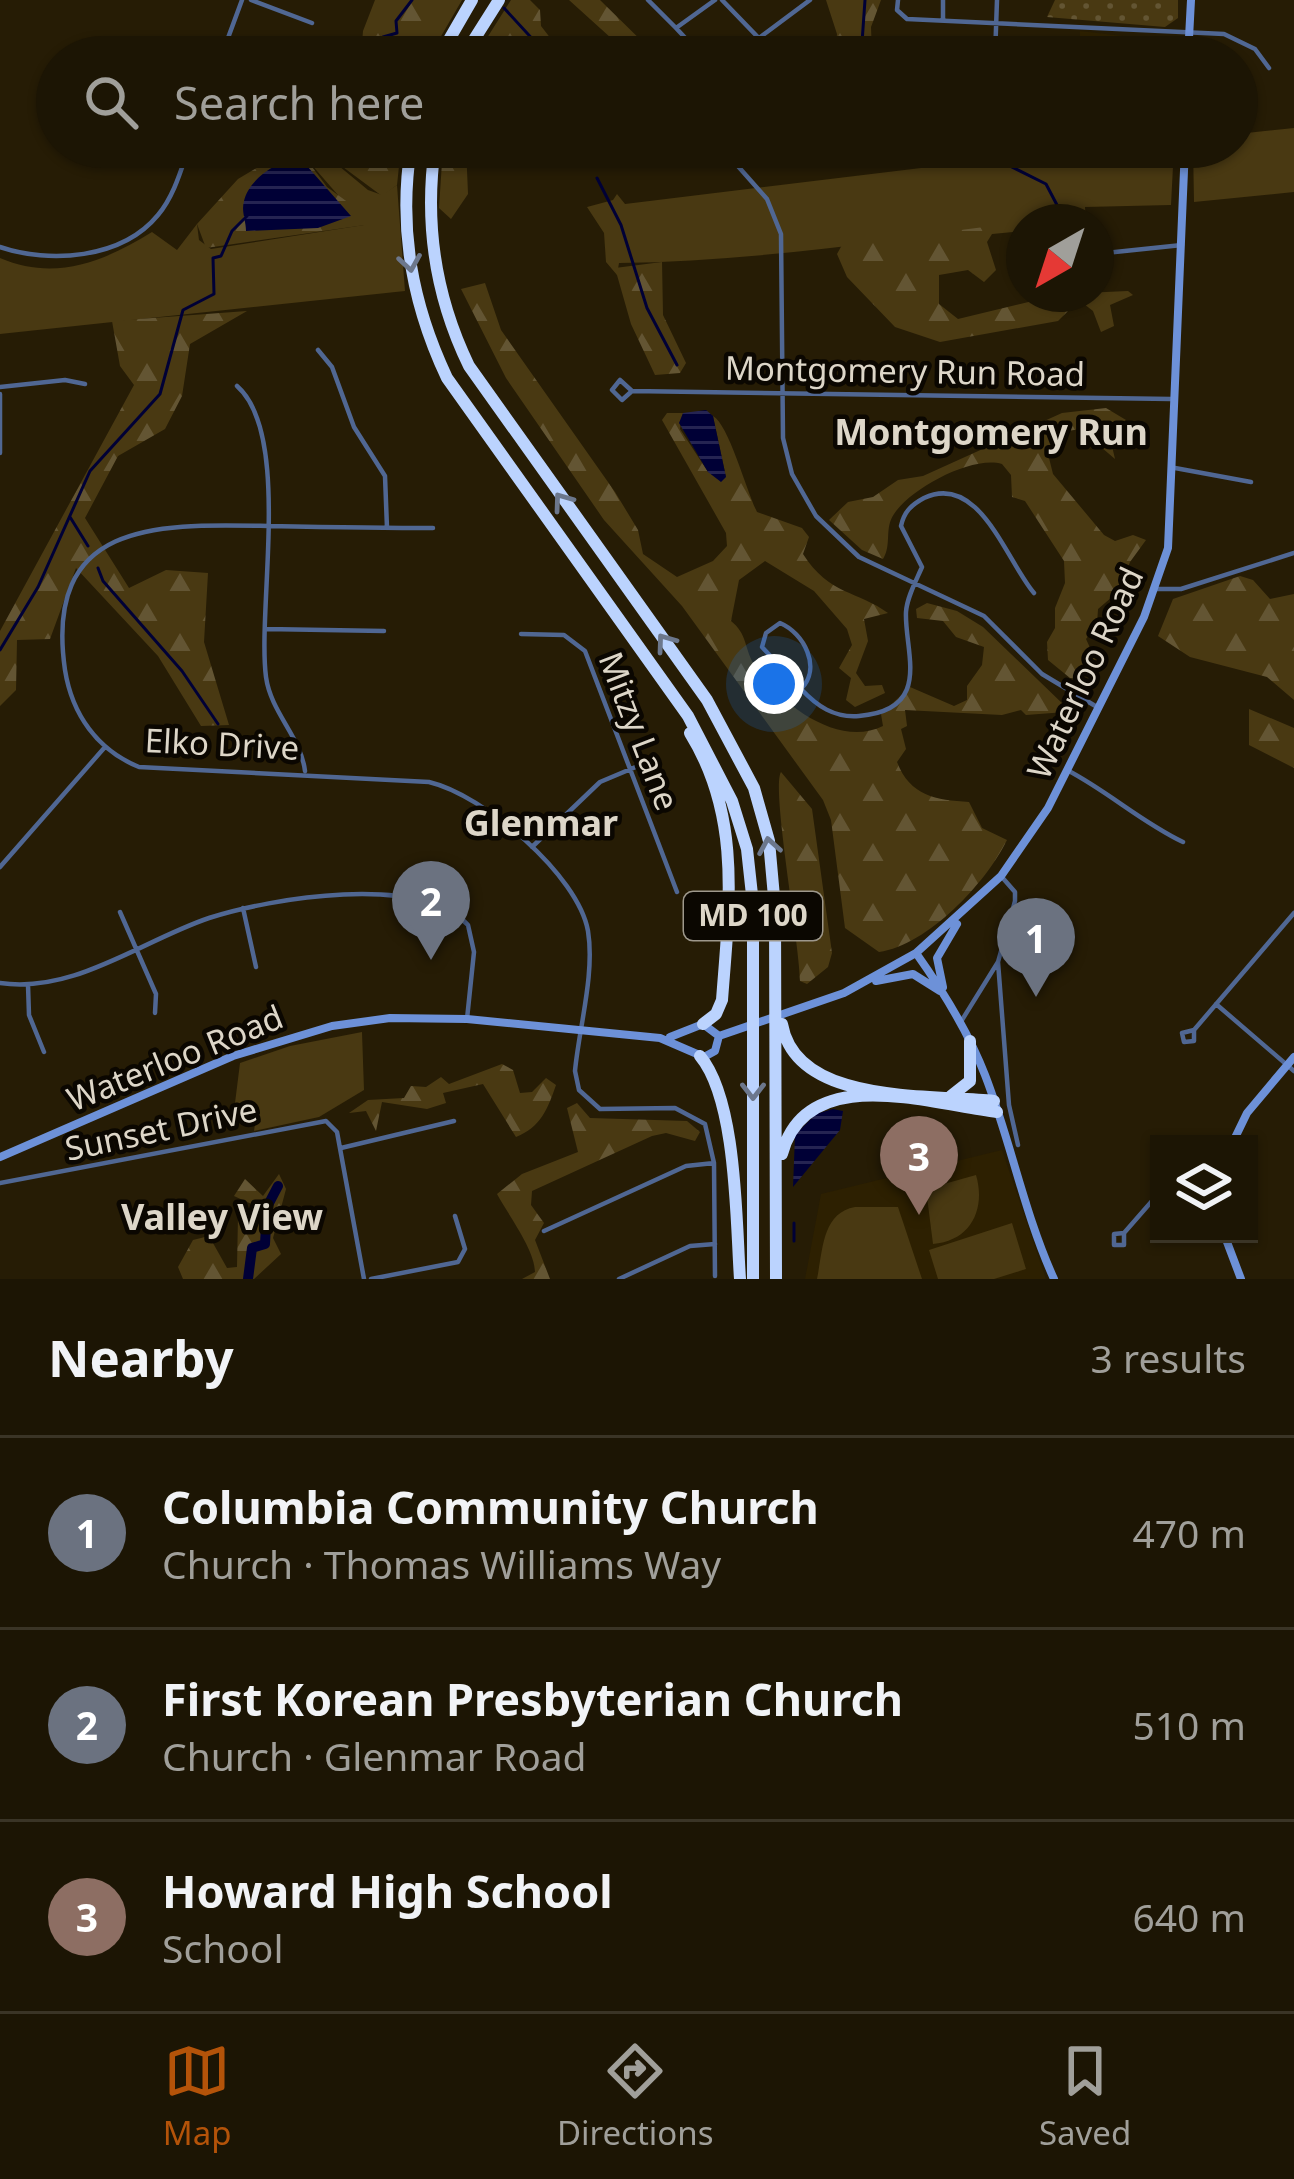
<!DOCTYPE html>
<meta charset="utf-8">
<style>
body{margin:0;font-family:"Noto Sans",sans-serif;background:#251e0e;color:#f1f3f6}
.controls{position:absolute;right:36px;bottom:36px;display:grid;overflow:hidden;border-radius:0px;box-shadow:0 3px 9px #0004}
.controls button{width:108px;height:108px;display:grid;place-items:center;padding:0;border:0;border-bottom:3px solid #3a3426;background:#1c1504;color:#f1f3f6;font:60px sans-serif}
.compass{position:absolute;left:1006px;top:204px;width:108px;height:108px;border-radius:50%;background:#1c1504;box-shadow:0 3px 9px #0004;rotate:219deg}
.you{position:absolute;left:774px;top:684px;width:42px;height:42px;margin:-30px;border:9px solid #fff;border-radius:50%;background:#1a73e8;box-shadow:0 0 0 18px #1a73e833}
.badge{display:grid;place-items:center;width:78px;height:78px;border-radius:50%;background:#b45309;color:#fff;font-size:39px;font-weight:700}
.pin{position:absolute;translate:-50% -99px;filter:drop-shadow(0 3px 6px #0008)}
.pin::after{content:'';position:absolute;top:63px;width:42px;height:36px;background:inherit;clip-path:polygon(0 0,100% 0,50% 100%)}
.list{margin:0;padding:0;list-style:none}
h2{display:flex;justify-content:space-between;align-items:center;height:156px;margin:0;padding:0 48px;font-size:51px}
h2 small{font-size:39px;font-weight:400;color:#a09f9a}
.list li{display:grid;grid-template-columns:78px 1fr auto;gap:36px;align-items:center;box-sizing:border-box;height:192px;padding:0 48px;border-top:3px solid #3a3426}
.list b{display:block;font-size:45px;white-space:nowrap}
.list p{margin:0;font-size:39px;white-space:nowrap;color:#a09f9a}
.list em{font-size:39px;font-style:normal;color:#a09f9a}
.icon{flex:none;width:66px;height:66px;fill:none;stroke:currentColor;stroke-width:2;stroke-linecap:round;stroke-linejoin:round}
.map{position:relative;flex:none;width:1294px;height:1279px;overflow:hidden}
.search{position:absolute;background:#1c1504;box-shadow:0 3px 9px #0004;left:36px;right:36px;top:36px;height:132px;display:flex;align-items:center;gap:30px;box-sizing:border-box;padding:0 42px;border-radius:66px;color:#a09f9a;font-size:45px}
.sheet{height:732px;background:#1c1504}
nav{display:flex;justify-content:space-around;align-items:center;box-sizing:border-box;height:168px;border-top:3px solid #3a3426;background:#1c1504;font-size:33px;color:#a09f9a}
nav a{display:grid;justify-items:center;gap:6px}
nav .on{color:#b45309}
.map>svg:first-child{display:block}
</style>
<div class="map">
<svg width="1294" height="1279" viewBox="0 0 1294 1279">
<defs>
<pattern id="forest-firs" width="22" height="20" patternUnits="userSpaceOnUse" patternTransform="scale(3)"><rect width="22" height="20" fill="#493912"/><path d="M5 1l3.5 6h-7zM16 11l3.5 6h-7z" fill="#635533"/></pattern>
<pattern id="garden-dots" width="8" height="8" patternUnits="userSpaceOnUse" patternTransform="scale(3)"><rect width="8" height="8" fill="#493912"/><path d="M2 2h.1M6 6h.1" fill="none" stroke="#635533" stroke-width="1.8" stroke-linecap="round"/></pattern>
<pattern id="water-rules" width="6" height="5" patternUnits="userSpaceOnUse" patternTransform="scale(3)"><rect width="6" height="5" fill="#000036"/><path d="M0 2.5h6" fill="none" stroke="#252452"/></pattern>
</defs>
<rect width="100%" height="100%" fill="#261c05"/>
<!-- built -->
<path fill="#2d2001" d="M 1080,31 L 1166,41 L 1174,57 L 1080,57 Z
M 1002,1150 L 1046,1279 L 805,1279 L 821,1194 Z"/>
<!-- grass -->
<path fill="#493912" d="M 1294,128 L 1294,192 L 1194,202 L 1193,147 L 1237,147 L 1237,134 Z
M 316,147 L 368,190 L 382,195 L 397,185 L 405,291 L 0,334 L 0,258 C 56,282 105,261 152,232 L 177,250 L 197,224 L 199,240 L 211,249 L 364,225 L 304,156 Z
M 1174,147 L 1171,205 L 1085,207 L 1086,222 L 1066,217 C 918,237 766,261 619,263 L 617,275 L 606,262 L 604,233 L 587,207 L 613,200 L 617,194 L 625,204 L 1078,149 Z
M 362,1032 L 364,1090 L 319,1117 L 254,1131 L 257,1110 L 250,1107 L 232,1127 L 240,1063 L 290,1046 Z
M 976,1175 C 986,1209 971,1241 933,1244 L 926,1189 Z
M 855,1207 L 898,1207 L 922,1279 L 817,1279 C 823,1250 822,1213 855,1207 Z
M 1012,1223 L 1026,1269 L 994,1279 L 938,1279 L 929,1250 Z"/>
<!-- forest -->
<path fill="url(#forest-firs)" d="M 375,0 L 462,0 L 429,57 L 361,57 L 363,31 Z
M 511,0 L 530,0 L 540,10 L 541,26 L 565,57 L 496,51 L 499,57 L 475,57 Z
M 569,0 L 600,0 L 658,57 L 632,57 Z
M 826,0 L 881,0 L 871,27 L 872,57 L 835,57 L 837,34 Z
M 292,147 L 315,147 L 304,156 L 327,187 L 368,217 L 365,225 L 206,248 L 197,224 L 238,179 Z
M 316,147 L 401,147 L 397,185 L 382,196 Z
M 443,147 L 466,147 L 468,194 L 451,219 L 439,208 Z
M 1024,222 L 1024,231 L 992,234 L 987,242 L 996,270 L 984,282 L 968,270 L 939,275 L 939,304 L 958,319 L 1062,294 L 1128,291 L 1133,295 L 1110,305 L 1114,326 L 1101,332 L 1093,311 L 1079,300 L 1058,321 L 940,342 L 895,327 L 847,277 L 837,254 L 842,245 Z
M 662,262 L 663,315 L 686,363 L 680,373 L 655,375 L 631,324 L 615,268 Z
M 485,283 L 501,330 L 615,492 L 638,530 L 643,554 L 677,577 L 713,561 L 727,546 L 726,533 L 662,420 L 667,413 L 683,413 L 680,429 L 708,472 L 726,477 L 713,416 C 729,425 746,490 757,512 L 802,528 L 809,537 L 803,554 C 829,595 858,591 888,613 L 864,619 L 868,641 L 856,673 L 865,686 L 882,685 L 885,693 L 855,707 L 846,700 L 851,678 L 839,668 L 852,645 L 847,629 L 814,591 L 765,561 L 739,580 L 731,621 C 747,634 744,646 753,663 C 777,702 837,749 883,726 L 881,714 L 910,687 L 954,706 L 967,700 L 967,686 L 982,665 L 984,647 L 956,637 L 943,621 L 917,618 L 916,609 L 927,603 L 957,611 L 983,627 L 1066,707 L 1065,712 L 1026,715 L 1021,710 L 1002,715 L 905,710 L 907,726 L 901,729 L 906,749 L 897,762 C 910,796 936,800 969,802 L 982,828 L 1007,840 C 986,883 928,945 879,952 L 845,928 L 831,820 L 823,800 L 682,606 L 604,520 L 506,378 L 461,289 Z
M 247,311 L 190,344 L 182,396 L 165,429 L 118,456 L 85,518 L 129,588 L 166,570 L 208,573 L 204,642 L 229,725 L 201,726 L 158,656 L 76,568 L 50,639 L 17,640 L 16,690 L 0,706 L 0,631 L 134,385 L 120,366 L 112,321 Z
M 1106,408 L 1126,420 L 1108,429 L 1115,459 L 1080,429 L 1062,432 L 1047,450 L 1053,474 L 1104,535 L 1115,541 L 1133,535 L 1146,540 L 1130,562 L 1119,591 L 1098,609 L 1097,624 L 1086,639 L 1097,663 L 1081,679 L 1070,678 L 1048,660 L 1047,642 L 1055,628 L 1055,608 L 1065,583 L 1064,561 L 1025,501 L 1012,497 L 1011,475 L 1002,464 C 972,455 910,489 894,514 C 884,528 892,545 883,559 L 862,550 L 829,520 L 848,502 L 873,497 L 898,480 L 923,476 L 1062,413 Z
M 1240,576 L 1253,580 L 1270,599 L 1294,594 L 1294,700 L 1267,677 L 1190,657 L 1158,636 L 1173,599 Z
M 1249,709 L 1294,728 L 1294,768 L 1249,745 Z
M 781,772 L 812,809 L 832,953 L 828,967 L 807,984 L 800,981 C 800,945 771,788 781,772 Z
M 502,1064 L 513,1070 L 520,1093 L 532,1092 L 546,1078 L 556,1085 C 548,1108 541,1127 516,1137 L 483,1084 L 443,1093 L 446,1103 L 427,1109 L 382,1102 L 376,1131 L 366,1111 L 349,1113 L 368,1100 L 404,1098 L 411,1086 L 426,1087 L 441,1077 L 449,1084 Z
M 577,1103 L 590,1118 L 687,1121 L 700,1132 L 695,1141 L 666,1133 L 652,1136 L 532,1191 L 531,1205 L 544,1223 L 535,1240 L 550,1279 L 522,1279 L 535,1272 C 535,1250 509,1216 497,1194 L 522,1174 L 578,1152 L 567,1108 Z
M 279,1174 L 286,1189 L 273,1238 L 281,1254 L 254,1279 L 183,1279 L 178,1267 L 193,1240 L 209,1236 L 227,1268 L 237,1267 L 238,1217 L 254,1219 L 256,1206 L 234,1196 L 245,1179 L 263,1196 Z"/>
<!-- garden -->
<path fill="url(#garden-dots)" d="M 1055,0 L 1178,0 L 1178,18 L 1165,27 L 1047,17 Z"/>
<!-- water -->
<path fill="url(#water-rules)" d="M 300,158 L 351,216 L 318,228 L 246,231 C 246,220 241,212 244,201 C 249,179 279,159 300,158 Z
M 706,410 L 713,416 L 726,477 L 721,482 L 708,472 L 679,423 L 683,413 Z
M 833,1109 L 843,1111 L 840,1130 L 793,1187 L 795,1135 L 816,1114 Z"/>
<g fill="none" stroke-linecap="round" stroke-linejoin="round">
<!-- stream -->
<path stroke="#000036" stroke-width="3" d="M 504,8 L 549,57
M 387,57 L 383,37 L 397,33 L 396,21 L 412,0
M 861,57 L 865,0
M 956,147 L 982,152 L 1046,184 L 1057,205
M 592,163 L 593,147
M 329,165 L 341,147
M 597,178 L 621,225 L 647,308 L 677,365
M 70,517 L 88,546
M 98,568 L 103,581 L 182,671 L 218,724
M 0,650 L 38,587 L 90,471 L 160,394 L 183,310 L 214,294 L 213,258 L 221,256 L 232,231 L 247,216
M 794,1223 L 794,1241"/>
<!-- river -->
<path stroke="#000036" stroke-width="10" d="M 248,1279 L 252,1248 L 265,1244 L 267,1207 L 278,1186"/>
<!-- street -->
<path stroke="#506793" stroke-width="4.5" d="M 251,0 L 312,23
M 648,0 L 676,28
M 722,0 L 777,57
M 898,0 L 897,10 L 907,19 L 1224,34 L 1255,49 L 1269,68
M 943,19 L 943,0
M 759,38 L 810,0
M 221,57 L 242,0
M 703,57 L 676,28 L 715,0
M 995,57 L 997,0
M 721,147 L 767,199 L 781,234 L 783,438 L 792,474 L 816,516 L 859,557 L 984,616 L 1042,674 L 1097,707
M 0,247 C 49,264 122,259 158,215 C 174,196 181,170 189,147
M 1096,254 L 1182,245
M 318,350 L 332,367 L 354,427 L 385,476 L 387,528
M 237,386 C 292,434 257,608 266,677 C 271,713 301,737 305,771
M 0,387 L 65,380 L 85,384
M 632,391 L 620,380 L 612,390 L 622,400 L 632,391 L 1171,399
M 0,394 L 0,453
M 1175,468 L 1251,482
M 433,528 C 378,528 323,527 268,526 C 161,524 43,518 65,670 C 72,714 97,750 139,767 L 429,782 C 484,795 578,875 588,931 C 595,974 579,1028 575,1071 L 579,1090 L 600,1109 L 675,1108 L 705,1124 L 714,1163 L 715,1276
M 1156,589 L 1181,589 L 1294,553
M 266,629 L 384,631
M 521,634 L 564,635 L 585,651 L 677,892
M 801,689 L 762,647 L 766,633 L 780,623 C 804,633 822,668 801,689 C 817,706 834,718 859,716 C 934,710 904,651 906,612 C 907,597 916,581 922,567 L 901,526 C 904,512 911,505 924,498 C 979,472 1006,560 1034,593
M 1067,770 C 1109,792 1141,822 1183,842
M 532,847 L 600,782 L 657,758
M 0,867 L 105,747
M 243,908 L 256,967
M 120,912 L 156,994 L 155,1013
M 998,962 L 1009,1105 L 1018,1145
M 0,983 C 74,994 141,941 209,918 C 271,898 419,873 468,925 L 474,952 L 467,1019
M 28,985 L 29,1015 L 44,1052
M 1216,1004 L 1294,1071
M 962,1020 L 998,962 L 1015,901 L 1015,892 L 1001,876
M 1194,1030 L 1182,1033 L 1184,1042 L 1194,1041 L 1194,1030 L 1294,913
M 341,1148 L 454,1121
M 0,1183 L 326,1121 L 337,1132 L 364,1279
M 544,1231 L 686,1166 L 714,1163
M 1124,1233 L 1124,1245 L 1114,1245 L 1114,1234 L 1124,1233 L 1159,1193
M 371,1279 L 458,1262 L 465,1249 L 455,1216
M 619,1279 L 690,1246 L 715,1244"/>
<!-- secondary -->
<path stroke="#6d91d8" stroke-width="8" d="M 1188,57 L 1191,0
M 916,953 C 943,991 968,1031 985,1075 C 1011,1142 1024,1213 1054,1279
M 876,981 L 913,974 L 940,991
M 943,987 L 937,958 L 957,924
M 719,1036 L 844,993 L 916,953 L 1001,876 L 1048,808 L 1144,617 L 1168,548 L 1185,147
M 670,1037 L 703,1024 L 719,1036
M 1232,1144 L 1247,1113 L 1294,1057
M 0,1157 L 233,1056 L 332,1026 L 390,1018 L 467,1019 L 660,1038 L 704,1057 L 715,1051 L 719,1036
M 1224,1234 L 1241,1279"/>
<!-- highway -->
<path stroke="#bbd3fe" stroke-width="12" d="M 439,57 L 472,0
M 463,57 L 499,0
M 411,147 C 398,229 412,304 447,378 L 688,716 L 732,801 L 747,849 L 753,904 L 753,1279
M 435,147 C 424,225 435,296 469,366 L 707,700 L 754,788 L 769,841 L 775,908 L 776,1279
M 690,733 C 742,817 729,906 722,1000 L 716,1014 L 703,1024
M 782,1024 C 796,1105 929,1094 994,1101
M 700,1056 C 737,1100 736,1222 740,1279
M 951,1096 L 970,1081 L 970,1041
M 782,1154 C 806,1062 929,1104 997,1112"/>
</g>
<!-- one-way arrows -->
<defs><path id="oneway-chevron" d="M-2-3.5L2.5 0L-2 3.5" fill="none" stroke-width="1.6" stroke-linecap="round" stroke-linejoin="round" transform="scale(3)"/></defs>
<g stroke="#6c778c">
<use href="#oneway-chevron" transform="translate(410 263) rotate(81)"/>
<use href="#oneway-chevron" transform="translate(562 501) rotate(-126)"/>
<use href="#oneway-chevron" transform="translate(665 642) rotate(-126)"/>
<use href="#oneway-chevron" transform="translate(769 846) rotate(-100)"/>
<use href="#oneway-chevron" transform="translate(753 1091) rotate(90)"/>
</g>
<g text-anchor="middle" stroke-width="9" stroke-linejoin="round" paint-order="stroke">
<!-- shield labels -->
<rect fill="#0b0701" stroke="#9e988c" stroke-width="3" x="684" y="892" width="138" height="48" rx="9"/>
<g font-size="30" font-weight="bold" fill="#ddd6c8">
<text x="753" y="926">MD 100</text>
</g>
<!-- street labels -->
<g font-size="33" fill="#ddd6c8" stroke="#0b0701">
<text transform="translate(905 371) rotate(1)" y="12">Montgomery Run Road</text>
<text transform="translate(1085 673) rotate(-65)" y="12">Waterloo Road</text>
<text transform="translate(639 731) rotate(69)" y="12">Mitzy Lane</text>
<text transform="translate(222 744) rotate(3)" y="12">Elko Drive</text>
<text transform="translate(175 1058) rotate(-22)" y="12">Waterloo Road</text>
<text transform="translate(161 1129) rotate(-12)" y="12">Sunset Drive</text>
</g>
<!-- neighbourhood labels -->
<g font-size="36" font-weight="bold" fill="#ddd6c8" stroke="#0b0701">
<text x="991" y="445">Montgomery Run</text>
<text x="541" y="836">Glenmar</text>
<text x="222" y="1230">Valley View</text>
</g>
</g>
</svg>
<div class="controls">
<button><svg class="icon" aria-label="layers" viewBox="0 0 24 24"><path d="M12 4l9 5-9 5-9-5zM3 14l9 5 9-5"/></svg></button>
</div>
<svg class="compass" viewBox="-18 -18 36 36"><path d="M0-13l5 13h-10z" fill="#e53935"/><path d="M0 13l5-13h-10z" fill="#a09f9a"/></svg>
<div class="you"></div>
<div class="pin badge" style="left:1036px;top:997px;background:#6b7280">1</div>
<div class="pin badge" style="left:431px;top:960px;background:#6b7280">2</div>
<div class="pin badge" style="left:919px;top:1215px;background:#8d6e63">3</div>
<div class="search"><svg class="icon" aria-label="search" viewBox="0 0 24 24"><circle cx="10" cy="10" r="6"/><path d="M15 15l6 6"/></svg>Search here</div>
</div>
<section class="sheet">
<h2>Nearby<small>3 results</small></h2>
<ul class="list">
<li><span class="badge" style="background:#6b7280">1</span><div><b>Columbia Community Church</b><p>Church · Thomas Williams Way</p></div><em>470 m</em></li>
<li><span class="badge" style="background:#6b7280">2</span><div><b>First Korean Presbyterian Church</b><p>Church · Glenmar Road</p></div><em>510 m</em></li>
<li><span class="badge" style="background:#8d6e63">3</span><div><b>Howard High School</b><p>School</p></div><em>640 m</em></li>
</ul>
</section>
<nav>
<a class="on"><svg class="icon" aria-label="map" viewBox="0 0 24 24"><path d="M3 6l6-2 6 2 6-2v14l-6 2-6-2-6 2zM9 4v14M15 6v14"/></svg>Map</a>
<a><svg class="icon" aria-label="directions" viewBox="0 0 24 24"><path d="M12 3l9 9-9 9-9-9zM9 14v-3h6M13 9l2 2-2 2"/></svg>Directions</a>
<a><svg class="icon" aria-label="saved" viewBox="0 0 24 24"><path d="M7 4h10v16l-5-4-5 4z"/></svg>Saved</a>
</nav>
